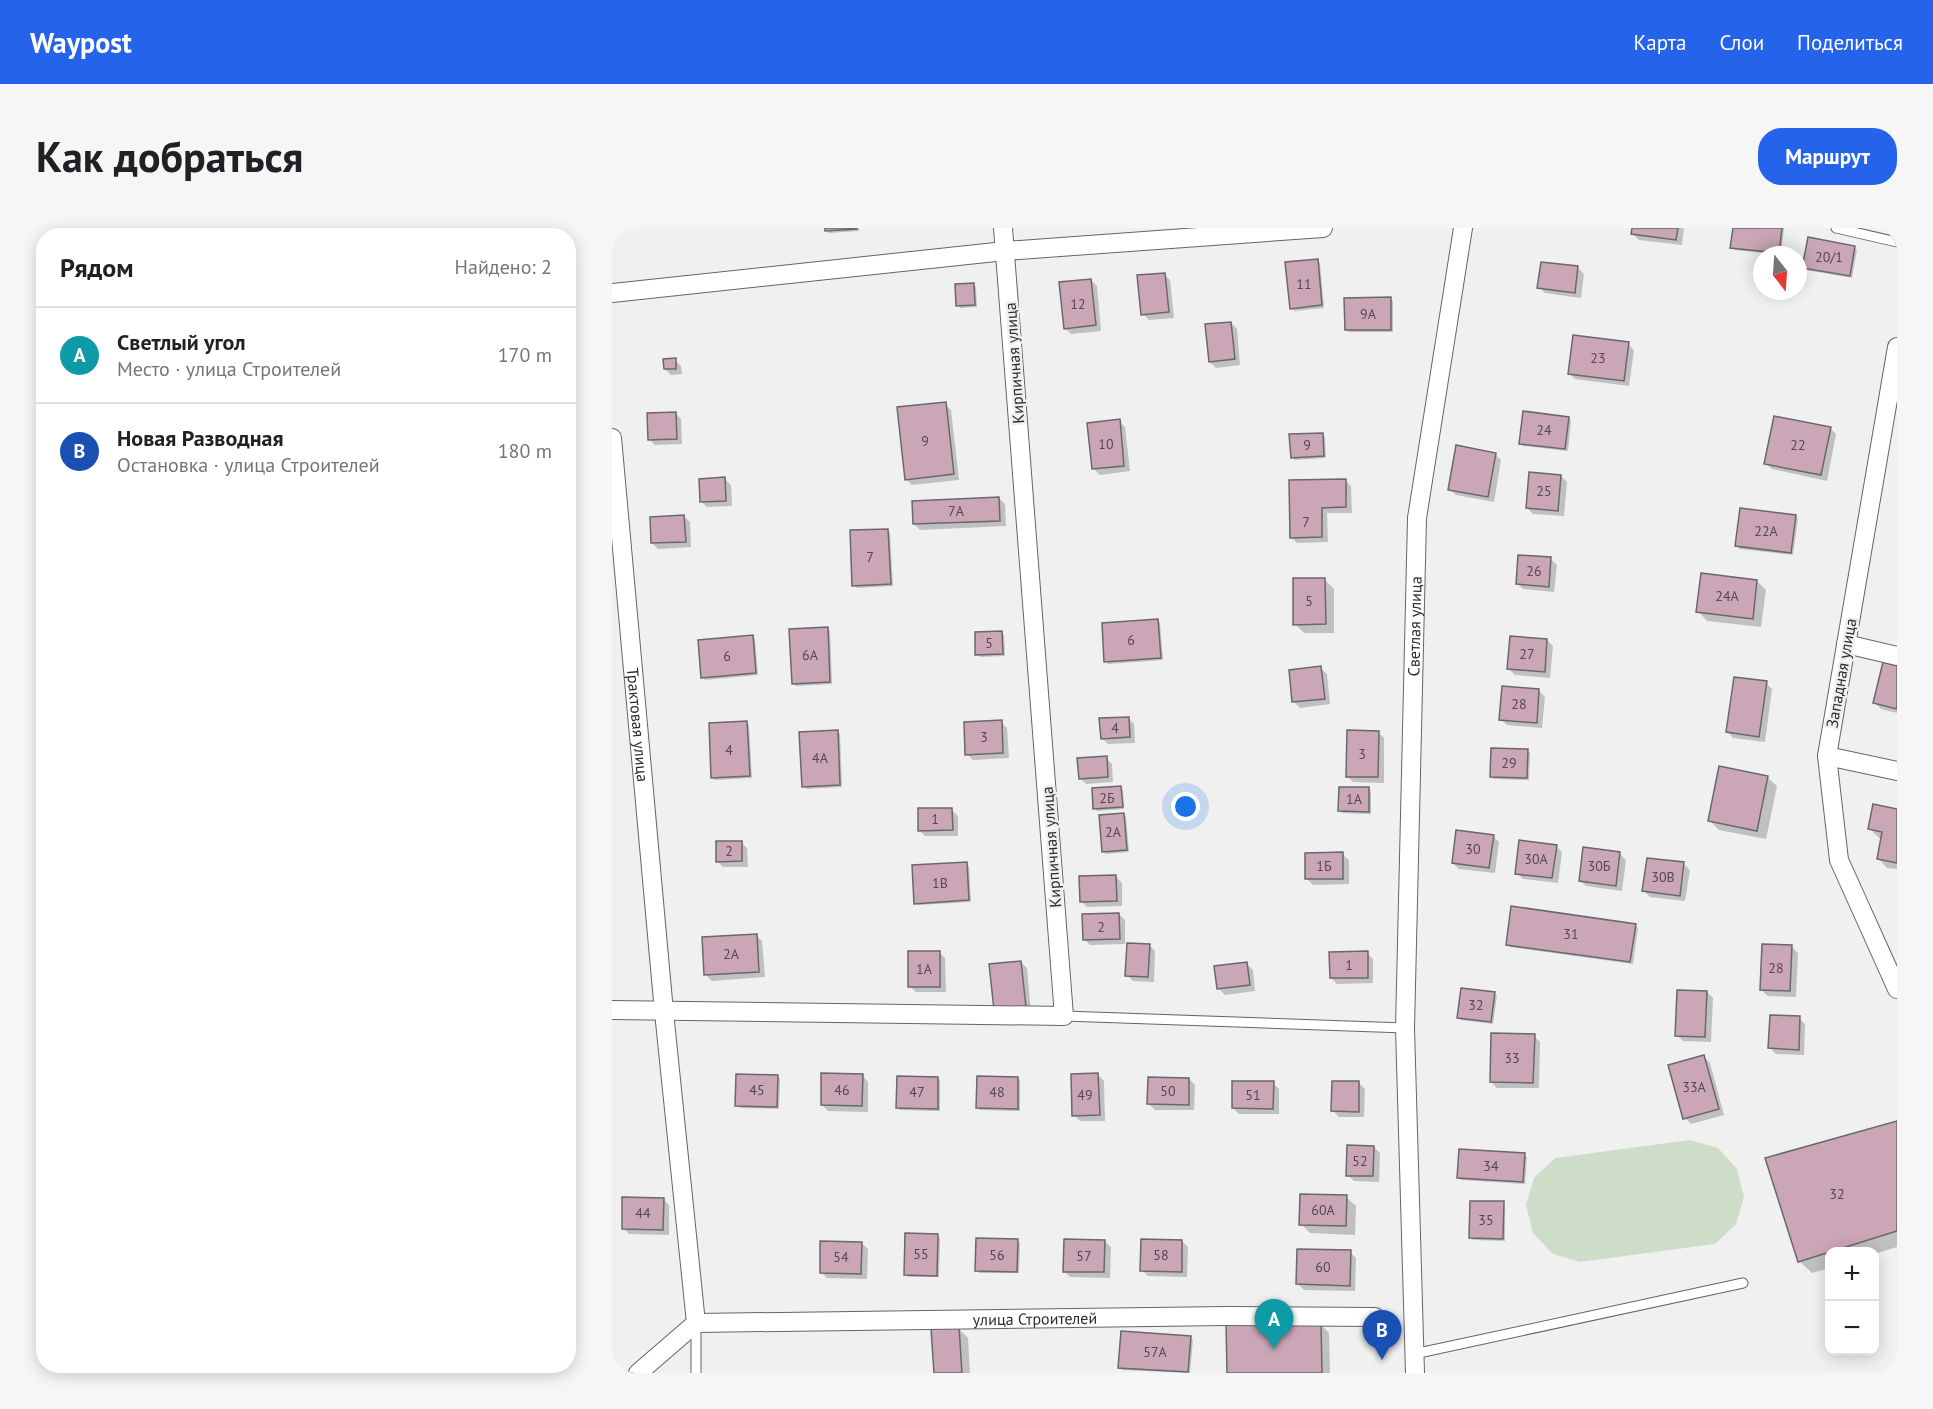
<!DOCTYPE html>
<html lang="ru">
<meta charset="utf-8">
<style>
body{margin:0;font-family:"PT Sans",sans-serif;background:#f6f6f6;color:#202124}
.controls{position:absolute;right:18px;bottom:18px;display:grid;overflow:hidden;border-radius:12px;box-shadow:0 3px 15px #0003}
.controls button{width:54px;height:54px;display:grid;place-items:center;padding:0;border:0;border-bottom:2px solid #e0e0e0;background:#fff;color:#202124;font:30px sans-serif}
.compass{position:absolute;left:1141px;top:18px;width:54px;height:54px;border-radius:50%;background:#fff;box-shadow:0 3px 15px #0003;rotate:163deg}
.you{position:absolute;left:574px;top:579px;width:21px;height:21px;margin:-15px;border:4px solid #fff;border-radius:50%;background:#1a73e8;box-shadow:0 0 0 9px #1a73e833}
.badge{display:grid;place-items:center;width:39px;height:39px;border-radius:50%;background:#2563eb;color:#fff;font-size:20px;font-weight:700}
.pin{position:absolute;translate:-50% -50px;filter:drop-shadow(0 2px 3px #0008)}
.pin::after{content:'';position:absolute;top:32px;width:21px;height:18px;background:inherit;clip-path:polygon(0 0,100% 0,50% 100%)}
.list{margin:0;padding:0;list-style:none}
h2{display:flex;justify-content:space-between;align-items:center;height:78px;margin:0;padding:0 24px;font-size:26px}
h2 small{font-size:20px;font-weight:400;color:#757577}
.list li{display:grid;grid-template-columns:39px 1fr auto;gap:18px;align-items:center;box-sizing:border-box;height:96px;padding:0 24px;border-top:2px solid #e0e0e0}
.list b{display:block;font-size:22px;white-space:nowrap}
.list p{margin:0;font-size:20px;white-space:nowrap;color:#757577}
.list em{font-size:20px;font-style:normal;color:#757577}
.map{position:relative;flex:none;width:1285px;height:1145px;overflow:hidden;border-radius:24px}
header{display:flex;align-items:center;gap:36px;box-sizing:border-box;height:84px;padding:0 30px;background:#2563eb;color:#fff}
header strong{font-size:28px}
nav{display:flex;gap:33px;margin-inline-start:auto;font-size:21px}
.intro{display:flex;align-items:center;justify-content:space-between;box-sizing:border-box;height:144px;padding:0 36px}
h1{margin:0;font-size:42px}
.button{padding:15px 27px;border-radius:24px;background:#2563eb;color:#fff;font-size:21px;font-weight:700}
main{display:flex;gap:36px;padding:0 36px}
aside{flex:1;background:#fff;border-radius:24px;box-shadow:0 3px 15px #0003}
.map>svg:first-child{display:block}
</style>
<header>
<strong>Waypost</strong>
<nav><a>Карта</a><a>Слои</a><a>Поделиться</a></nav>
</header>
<div class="intro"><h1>Как добраться</h1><a class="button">Маршрут</a></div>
<main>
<aside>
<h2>Рядом<small>Найдено: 2</small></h2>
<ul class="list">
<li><span class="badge" style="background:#0f9aa8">A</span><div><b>Светлый угол</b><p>Место · улица Строителей</p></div><em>170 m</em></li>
<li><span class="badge" style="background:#1a4fb4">B</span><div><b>Новая Разводная</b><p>Остановка · улица Строителей</p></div><em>180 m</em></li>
</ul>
</aside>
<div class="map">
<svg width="1285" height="1145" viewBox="0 0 1285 1145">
<rect width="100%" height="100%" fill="#f0f0f1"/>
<!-- green -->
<path fill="#ceddc8" d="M 1078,912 L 1106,920 L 1125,941 L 1132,969 L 1124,996 L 1103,1016 L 968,1034 L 941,1026 L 921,1005 L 914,977 L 922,950 L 943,930 Z"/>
<!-- shadow -->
<path fill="#0003" d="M 215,0 L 247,0 L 247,3 L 217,5 Z
M 1021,0 L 1072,0 L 1070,17 L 1027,12 L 1021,6 Z
M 1122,0 L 1172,0 L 1169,27 L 1123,22 L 1120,19 Z
M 1243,19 L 1245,22 L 1240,50 L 1194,42 L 1192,39 Z
M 705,33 L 708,35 L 712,80 L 682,83 L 680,80 Z
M 966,40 L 972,46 L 969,70 L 933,65 L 927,59 Z
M 552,46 L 558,52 L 562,90 L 537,92 L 531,86 Z
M 479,52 L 485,58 L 489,103 L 459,106 L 453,100 Z
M 361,56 L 364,59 L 365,79 L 348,80 L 346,77 Z
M 778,71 L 781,73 L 781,104 L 737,104 L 734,102 Z
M 619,95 L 625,101 L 628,137 L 604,140 L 598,134 Z
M 1016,116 L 1022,122 L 1017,158 L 963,151 L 957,145 Z
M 63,132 L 69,138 L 70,146 L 59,147 L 53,141 Z
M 333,176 L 339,182 L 347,252 L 300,257 L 294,251 Z
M 63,185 L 69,191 L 70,216 L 43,217 L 37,211 Z
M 957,190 L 959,193 L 956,223 L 911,218 L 908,215 Z
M 507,193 L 513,199 L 518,243 L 488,247 L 482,241 Z
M 1218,200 L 1224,206 L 1215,253 L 1160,241 L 1154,235 Z
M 710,206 L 713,209 L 714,230 L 683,232 L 680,229 Z
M 883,226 L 889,232 L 882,274 L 844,267 L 838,261 Z
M 949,248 L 955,254 L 952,288 L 921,286 L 915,280 Z
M 113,251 L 119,257 L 120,278 L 95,279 L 89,273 Z
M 733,252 L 739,258 L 740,285 L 715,285 L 716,314 L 685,315 L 679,309 Z
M 387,270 L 393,276 L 394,298 L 308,302 L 302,296 Z
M 72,288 L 78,294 L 79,319 L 46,321 L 40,315 Z
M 1183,288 L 1186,291 L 1181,327 L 1127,321 L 1125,318 Z
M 276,302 L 278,305 L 281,358 L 245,360 L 242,357 Z
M 939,331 L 945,337 L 942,364 L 911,361 L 905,355 Z
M 712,351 L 722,361 L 722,405 L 692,405 L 683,396 Z
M 1145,353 L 1154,362 L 1149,399 L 1095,393 L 1086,383 Z
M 546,392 L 548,395 L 551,432 L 496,436 L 494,433 Z
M 215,400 L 218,403 L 220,456 L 184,458 L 181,455 Z
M 389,404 L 392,407 L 393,428 L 368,429 L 365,426 Z
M 140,408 L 143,411 L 146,447 L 93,452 L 91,449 Z
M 935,412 L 941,418 L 938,450 L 903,447 L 897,441 Z
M 1272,436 L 1285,439 L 1285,485 L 1269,481 L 1263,475 Z
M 708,440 L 715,446 L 718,476 L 688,480 L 682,474 Z
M 1154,455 L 1160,461 L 1153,514 L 1121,510 L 1115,503 Z
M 927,463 L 933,469 L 930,500 L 895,497 L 889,491 Z
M 516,490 L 522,496 L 523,515 L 496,516 L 490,510 Z
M 389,494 L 395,500 L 397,530 L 361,532 L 355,526 Z
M 134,495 L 137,497 L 140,550 L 103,552 L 101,550 Z
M 225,503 L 228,506 L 230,559 L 194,561 L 192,558 Z
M 766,504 L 772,510 L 772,555 L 741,554 L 735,548 Z
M 916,523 L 918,525 L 917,552 L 882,551 L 879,549 Z
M 494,530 L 500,536 L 501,554 L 474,556 L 468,550 Z
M 1155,549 L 1165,558 L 1154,611 L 1107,602 L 1098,593 Z
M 509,560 L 511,562 L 512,581 L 485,583 L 483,580 Z
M 757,561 L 759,564 L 759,586 L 730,585 L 728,583 Z
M 1262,578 L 1285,583 L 1285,641 L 1275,640 L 1266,630 L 1270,610 L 1267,610 L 1257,600 Z
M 340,582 L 346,588 L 346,608 L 313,608 L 307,602 Z
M 512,586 L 514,589 L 517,624 L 494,626 L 491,623 Z
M 881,608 L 887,614 L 883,645 L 847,641 L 841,635 Z
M 129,614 L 135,620 L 136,639 L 111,639 L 105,633 Z
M 944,618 L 950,624 L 946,655 L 911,651 L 905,645 Z
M 730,626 L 737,632 L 737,656 L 701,657 L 695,651 Z
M 1008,626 L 1014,632 L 1010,663 L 974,658 L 968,652 Z
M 354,635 L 357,638 L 359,674 L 306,677 L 303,675 Z
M 1072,636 L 1078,642 L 1073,673 L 1038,669 L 1032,663 Z
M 504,649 L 510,655 L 510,678 L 475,679 L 469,673 Z
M 507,686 L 513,692 L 513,716 L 478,717 L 472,711 Z
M 1023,697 L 1026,700 L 1021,736 L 898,719 L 896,716 Z
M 144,707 L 150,713 L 153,749 L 100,753 L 94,747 Z
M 537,717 L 543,723 L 542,754 L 521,753 L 515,747 Z
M 1180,719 L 1186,725 L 1184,769 L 1156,768 L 1149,762 Z
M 327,724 L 333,730 L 334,764 L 304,764 L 298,758 Z
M 755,725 L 761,731 L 761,755 L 725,756 L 719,750 Z
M 409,734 L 415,740 L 419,785 L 389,788 Z
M 635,736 L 641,742 L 643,763 L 613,767 L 607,761 Z
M 1095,764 L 1101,770 L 1099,814 L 1071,813 L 1065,807 Z
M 882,765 L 885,768 L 881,796 L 849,792 L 847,789 Z
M 1187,790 L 1193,796 L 1192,827 L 1164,826 L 1158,820 Z
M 922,808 L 928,814 L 927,860 L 885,860 L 879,854 Z
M 1092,829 L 1098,835 L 1112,887 L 1079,896 L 1073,890 Z
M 250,847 L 256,854 L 256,884 L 216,883 L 210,877 Z
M 486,847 L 492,853 L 493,893 L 468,893 L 462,887 Z
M 165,848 L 168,851 L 167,881 L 128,880 L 125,877 Z
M 326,850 L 328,853 L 328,883 L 288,882 L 285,879 Z
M 406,850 L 408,853 L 408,883 L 368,882 L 366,880 Z
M 577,851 L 583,857 L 582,882 L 543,882 L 537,876 Z
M 661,855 L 667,861 L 667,886 L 627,886 L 621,880 Z
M 747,855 L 753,861 L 752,889 L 727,889 L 721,883 Z
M 1285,895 L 1285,1019 L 1262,1026 L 1262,1024 L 1218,1024 L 1218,1040 L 1200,1045 L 1187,1033 L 1155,931 Z
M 762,919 L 768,925 L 767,954 L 742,953 L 736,947 Z
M 912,927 L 915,929 L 913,956 L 849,952 L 847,950 Z
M 734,969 L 744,978 L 743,1007 L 698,1005 L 689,996 Z
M 51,971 L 57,977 L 57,1007 L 17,1006 L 11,1000 Z
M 891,975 L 893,977 L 893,1013 L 861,1012 L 859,1009 Z
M 325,1007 L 328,1010 L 327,1049 L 296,1049 L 294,1046 Z
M 405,1013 L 408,1015 L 407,1045 L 367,1045 L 365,1042 Z
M 492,1013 L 499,1019 L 498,1050 L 458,1049 L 452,1043 Z
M 570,1013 L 576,1019 L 575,1049 L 536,1048 L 530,1042 Z
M 249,1015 L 256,1021 L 255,1051 L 215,1050 L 209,1044 Z
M 738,1024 L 744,1030 L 743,1063 L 692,1062 L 686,1056 Z
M 708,1095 L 717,1105 L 718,1145 L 617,1145 Z
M 347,1101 L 356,1110 L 358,1145 L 323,1145 Z
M 578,1109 L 581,1112 L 578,1145 L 510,1142 L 508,1139 Z"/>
<!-- building -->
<path fill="#caa6b7" stroke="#6a6869" stroke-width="1.5" d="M 213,0 L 245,0 L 245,1 L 213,3 Z
M 1020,0 L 1066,0 L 1064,12 L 1019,6 Z
M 1121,0 L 1170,0 L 1167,25 L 1118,20 Z
M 1196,9 L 1243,18 L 1238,48 L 1190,40 Z
M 706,31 L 710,77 L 678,81 L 673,34 Z
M 929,34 L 966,38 L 963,65 L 925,60 Z
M 553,45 L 557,84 L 529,87 L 525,47 Z
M 479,51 L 484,97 L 452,101 L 447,54 Z
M 362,55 L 363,77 L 344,78 L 343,56 Z
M 779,69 L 779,102 L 733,102 L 732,70 Z
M 619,94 L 623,131 L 597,134 L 593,96 Z
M 961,107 L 1017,114 L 1012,153 L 956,146 Z
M 64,130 L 64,141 L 52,141 L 51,131 Z
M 334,174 L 342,246 L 293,252 L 285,179 Z
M 911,183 L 957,189 L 953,221 L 907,216 Z
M 64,184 L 65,211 L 36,212 L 35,185 Z
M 1162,188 L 1219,199 L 1209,247 L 1152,236 Z
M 508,191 L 512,238 L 480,241 L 475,195 Z
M 711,205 L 712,228 L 679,230 L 677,206 Z
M 844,217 L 884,225 L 876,269 L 836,262 Z
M 917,244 L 949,247 L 946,283 L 914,280 Z
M 113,249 L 114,273 L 88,274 L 87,251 Z
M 734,251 L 734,279 L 710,280 L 710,309 L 678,310 L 677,252 Z
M 387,269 L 388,293 L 301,296 L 300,273 Z
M 1128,280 L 1184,287 L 1179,325 L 1123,318 Z
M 72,287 L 74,314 L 39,315 L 38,289 Z
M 276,301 L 279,356 L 240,358 L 238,302 Z
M 906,327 L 939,329 L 937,359 L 904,356 Z
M 1089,345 L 1145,352 L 1141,391 L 1084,384 Z
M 681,350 L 713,350 L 714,396 L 681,397 Z
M 546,391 L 549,430 L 492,434 L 490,395 Z
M 216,399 L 218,454 L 180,456 L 177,401 Z
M 390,403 L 391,426 L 363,427 L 363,404 Z
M 141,407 L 144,445 L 89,450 L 86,412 Z
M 898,408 L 935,411 L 933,444 L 895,441 Z
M 1271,434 L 1285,438 L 1285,481 L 1261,475 Z
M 709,438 L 713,471 L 680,474 L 677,442 Z
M 1122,449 L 1155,453 L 1147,509 L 1114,504 Z
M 890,458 L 927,461 L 925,495 L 887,492 Z
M 517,489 L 518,509 L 489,511 L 487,490 Z
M 390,492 L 391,525 L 353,527 L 352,494 Z
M 135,493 L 138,548 L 99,550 L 97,495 Z
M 226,502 L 228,557 L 190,559 L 187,504 Z
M 735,502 L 767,503 L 766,549 L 734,549 Z
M 879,520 L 916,521 L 915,550 L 878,549 Z
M 495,528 L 496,549 L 467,551 L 465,530 Z
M 1107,538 L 1156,548 L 1145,603 L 1096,593 Z
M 509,558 L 511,579 L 481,581 L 480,560 Z
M 727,559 L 757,559 L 757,584 L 726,583 Z
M 1261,576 L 1285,581 L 1285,635 L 1265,631 L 1270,604 L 1256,601 Z
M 306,580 L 340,580 L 341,602 L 306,603 Z
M 512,585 L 515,622 L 490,624 L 487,587 Z
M 844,602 L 882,607 L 877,640 L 840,635 Z
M 907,612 L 945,617 L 940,650 L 903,646 Z
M 104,613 L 130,613 L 130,633 L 104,634 Z
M 971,619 L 1008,624 L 1004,658 L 967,653 Z
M 731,624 L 731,651 L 693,651 L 693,625 Z
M 1035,630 L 1072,634 L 1068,668 L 1030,663 Z
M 355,634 L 357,672 L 302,676 L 300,637 Z
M 504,647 L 505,673 L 468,674 L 467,648 Z
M 899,678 L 1024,696 L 1018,734 L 894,717 Z
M 507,685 L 508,711 L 471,712 L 470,686 Z
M 145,706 L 147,744 L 92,747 L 90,709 Z
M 515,715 L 538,716 L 536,749 L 513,748 Z
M 1150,716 L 1180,717 L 1178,763 L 1148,762 Z
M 296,723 L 328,723 L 328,759 L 296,759 Z
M 756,723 L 756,750 L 718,750 L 717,724 Z
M 409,733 L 414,779 L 382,782 L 377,736 Z
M 635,734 L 638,757 L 605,761 L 602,738 Z
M 849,760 L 883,764 L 879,794 L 845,790 Z
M 1065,762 L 1095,763 L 1093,809 L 1063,808 Z
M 1158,787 L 1188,788 L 1187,822 L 1156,820 Z
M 879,805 L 923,806 L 921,855 L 878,854 Z
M 1092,827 L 1107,881 L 1071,891 L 1056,837 Z
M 209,845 L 251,846 L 250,878 L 209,877 Z
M 486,845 L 488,887 L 460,888 L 459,846 Z
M 124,846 L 166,847 L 165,879 L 123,878 Z
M 285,848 L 326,849 L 326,881 L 284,880 Z
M 365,848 L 406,849 L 406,881 L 364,880 Z
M 536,849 L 577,850 L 577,877 L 535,876 Z
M 620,853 L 662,853 L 661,881 L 620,880 Z
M 720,853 L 747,853 L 747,884 L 719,883 Z
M 1285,893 L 1285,1003 L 1186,1034 L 1153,930 Z
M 735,917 L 762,918 L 761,948 L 734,948 Z
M 847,921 L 913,925 L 911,954 L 845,950 Z
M 688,966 L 735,967 L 734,998 L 687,997 Z
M 10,969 L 52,970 L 51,1002 L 10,1001 Z
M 858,973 L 892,973 L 891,1011 L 857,1010 Z
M 293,1005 L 326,1006 L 325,1048 L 292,1047 Z
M 364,1010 L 406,1011 L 405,1044 L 363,1043 Z
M 452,1011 L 493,1012 L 492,1044 L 451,1044 Z
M 529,1011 L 570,1012 L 570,1044 L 528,1043 Z
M 208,1013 L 250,1014 L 249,1046 L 208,1045 Z
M 685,1021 L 739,1022 L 738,1058 L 684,1056 Z
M 709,1094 L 710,1145 L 615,1145 L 614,1096 Z
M 347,1099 L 350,1145 L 322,1145 L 319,1101 Z
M 509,1103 L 579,1108 L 576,1144 L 506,1140 Z"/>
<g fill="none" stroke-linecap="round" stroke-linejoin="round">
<!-- lane casing -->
<g stroke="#656567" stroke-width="11">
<path id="lane" d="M 1224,0 L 1285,14
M 452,788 L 793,800
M 84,1097 L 84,1145
M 802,1126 L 1131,1055"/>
</g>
<!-- street casing -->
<g stroke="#656567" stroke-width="20">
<g id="street">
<path d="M 0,65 L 393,23 L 711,0"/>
<path d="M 1285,119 L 1215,528 L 1227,632 L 1285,761"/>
<path id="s1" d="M 0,210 L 52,784 L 84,1095 L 26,1145"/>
<path d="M 1234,416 L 1285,428"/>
<path d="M 1215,528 L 1285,543"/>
<path d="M 0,782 L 452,788 L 391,0"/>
<path id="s2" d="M 84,1095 L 615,1088 L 763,1089"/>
<path id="s3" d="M 803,1145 L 793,800 L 805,290 L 851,0"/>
</g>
</g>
<!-- lane -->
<use href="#lane" stroke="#fff" stroke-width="9"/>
<!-- street -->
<use href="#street" stroke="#fff" stroke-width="18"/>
</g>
<g text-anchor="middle" stroke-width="5" stroke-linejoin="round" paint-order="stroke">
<!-- number labels -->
<g font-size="14" fill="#534a4f">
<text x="1217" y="34">20/1</text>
<text x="692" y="61">11</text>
<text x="466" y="81">12</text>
<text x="756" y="91">9А</text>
<text x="986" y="135">23</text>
<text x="932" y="207">24</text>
<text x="313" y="218">9</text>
<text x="494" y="221">10</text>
<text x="695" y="222">9</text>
<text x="1186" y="222">22</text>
<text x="932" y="268">25</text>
<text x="344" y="288">7А</text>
<text x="694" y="299">7</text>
<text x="1154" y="308">22А</text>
<text x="258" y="334">7</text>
<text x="922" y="348">26</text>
<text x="1115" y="373">24А</text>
<text x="697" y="378">5</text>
<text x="519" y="417">6</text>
<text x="377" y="420">5</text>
<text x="915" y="431">27</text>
<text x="198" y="432">6А</text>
<text x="115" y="433">6</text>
<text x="907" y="481">28</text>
<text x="503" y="505">4</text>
<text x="372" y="514">3</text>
<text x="117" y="527">4</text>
<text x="750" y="531">3</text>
<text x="208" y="535">4А</text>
<text x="897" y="540">29</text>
<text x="495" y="575">2Б</text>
<text x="742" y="576">1А</text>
<text x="323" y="596">1</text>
<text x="501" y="609">2А</text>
<text x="861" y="626">30</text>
<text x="117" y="628">2</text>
<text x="924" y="636">30А</text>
<text x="712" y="643">1Б</text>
<text x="987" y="643">30Б</text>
<text x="1051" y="654">30В</text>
<text x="328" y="660">1В</text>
<text x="489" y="704">2</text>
<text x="959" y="711">31</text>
<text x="119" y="731">2А</text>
<text x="737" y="742">1</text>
<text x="1164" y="745">28</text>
<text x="312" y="746">1А</text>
<text x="864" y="782">32</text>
<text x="900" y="835">33</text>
<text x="1082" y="864">33А</text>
<text x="145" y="867">45</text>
<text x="230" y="867">46</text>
<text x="556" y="868">50</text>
<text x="305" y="869">47</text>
<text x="385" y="869">48</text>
<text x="473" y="872">49</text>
<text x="641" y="872">51</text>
<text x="748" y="938">52</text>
<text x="879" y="943">34</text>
<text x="1225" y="971">32</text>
<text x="711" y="987">60А</text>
<text x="31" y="990">44</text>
<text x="874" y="997">35</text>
<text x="309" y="1031">55</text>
<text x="385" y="1032">56</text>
<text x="549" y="1032">58</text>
<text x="472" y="1033">57</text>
<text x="229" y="1034">54</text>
<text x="711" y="1044">60</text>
<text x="543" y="1129">57А</text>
</g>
<!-- street labels -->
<g font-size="16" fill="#2b2b2c" stroke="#f0f0f1">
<text transform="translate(402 135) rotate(-94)" y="6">Кирпичная улица</text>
<text dy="6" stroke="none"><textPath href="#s3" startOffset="747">Светлая улица</textPath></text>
<text transform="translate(1229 445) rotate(-80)" y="6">Западная улица</text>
<text dy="6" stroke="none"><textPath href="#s1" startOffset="288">Трактовая улица</textPath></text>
<text transform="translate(439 619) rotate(-94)" y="6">Кирпичная улица</text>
<text dy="6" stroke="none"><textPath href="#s2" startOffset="339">улица Строителей</textPath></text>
</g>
</g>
</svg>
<div class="controls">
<button>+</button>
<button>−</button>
</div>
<svg class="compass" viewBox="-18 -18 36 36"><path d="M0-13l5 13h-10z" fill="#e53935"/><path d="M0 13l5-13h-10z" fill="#757577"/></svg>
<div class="you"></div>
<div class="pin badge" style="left:662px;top:1121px;background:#0f9aa8">A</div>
<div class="pin badge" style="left:770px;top:1132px;background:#1a4fb4">B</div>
</div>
</main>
